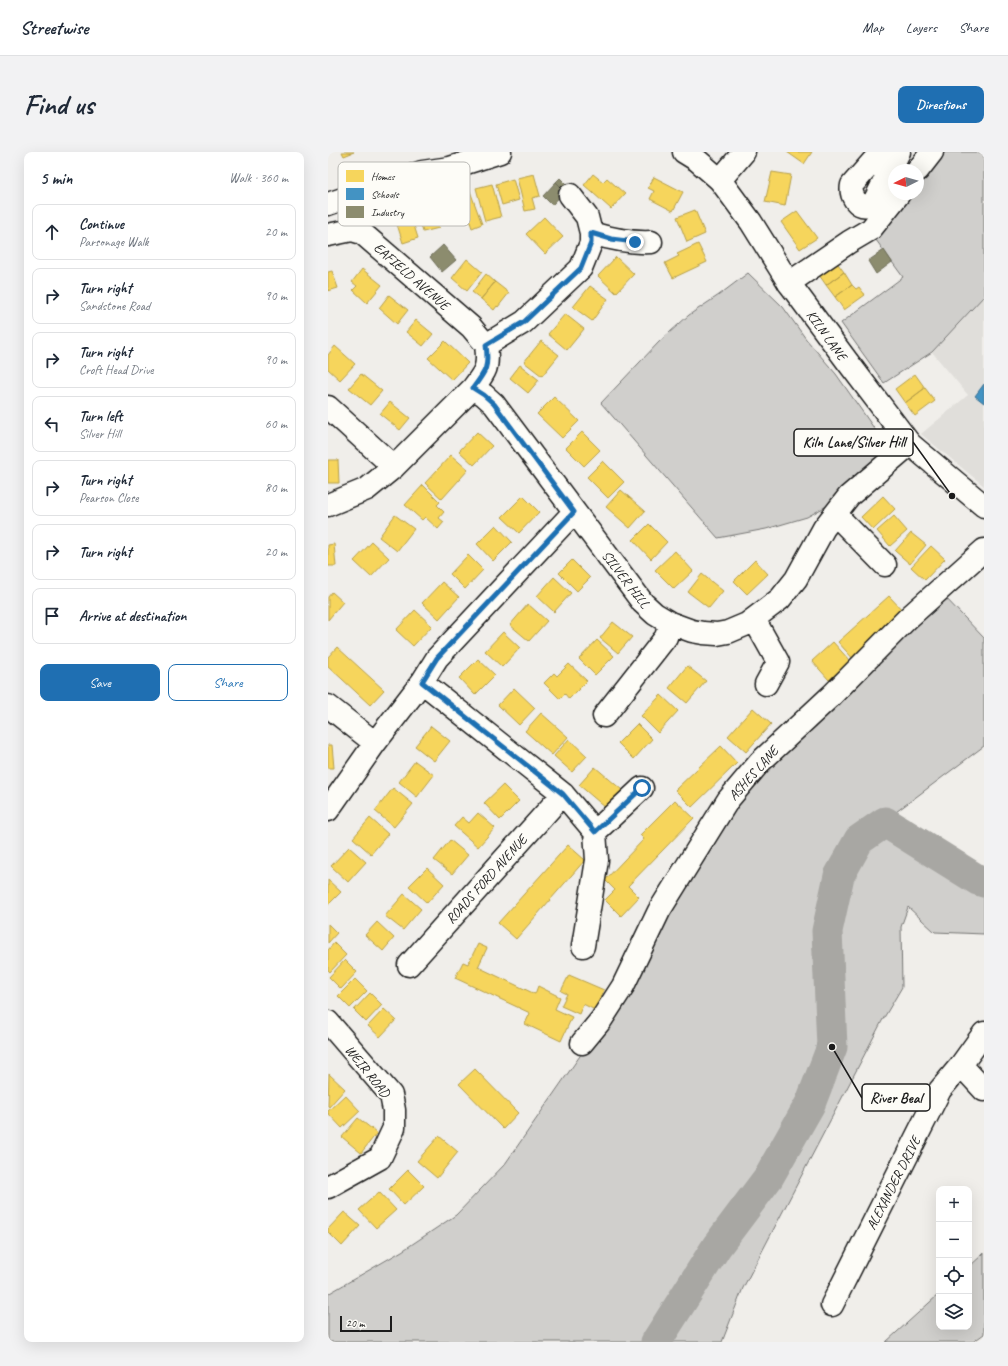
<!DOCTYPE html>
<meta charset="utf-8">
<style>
body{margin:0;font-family:Caveat,sans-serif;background:#f2f2f3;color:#1f2937}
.controls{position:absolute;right:12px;bottom:12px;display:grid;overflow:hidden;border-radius:8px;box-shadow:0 4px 16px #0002}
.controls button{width:36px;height:36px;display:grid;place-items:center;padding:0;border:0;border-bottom:1px solid #e0e1e3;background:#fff;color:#1f2937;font:20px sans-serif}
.compass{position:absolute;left:560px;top:12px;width:36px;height:36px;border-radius:50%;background:#fff;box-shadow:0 4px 16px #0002;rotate:265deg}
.scale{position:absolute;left:12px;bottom:10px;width:52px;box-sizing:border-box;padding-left:4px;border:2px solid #1c1c1c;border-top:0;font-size:11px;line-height:14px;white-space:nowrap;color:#1c1c1c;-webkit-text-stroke:3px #fdfcf7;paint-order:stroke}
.stop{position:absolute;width:12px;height:12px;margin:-9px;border:3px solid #1f6fb2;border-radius:50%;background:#fff}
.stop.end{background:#1f6fb2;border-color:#fff;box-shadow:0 1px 4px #0008}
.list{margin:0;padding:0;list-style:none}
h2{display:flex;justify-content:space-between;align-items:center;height:52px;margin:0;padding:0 16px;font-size:17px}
h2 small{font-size:13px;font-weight:400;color:#747a83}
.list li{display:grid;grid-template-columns:26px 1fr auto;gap:12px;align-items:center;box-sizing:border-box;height:56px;margin:0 8px 8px;padding:0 8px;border:1px solid #e0e1e3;border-radius:8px}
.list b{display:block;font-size:15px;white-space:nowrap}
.list p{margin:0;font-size:13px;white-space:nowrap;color:#747a83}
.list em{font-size:13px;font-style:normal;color:#747a83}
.actions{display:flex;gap:8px;padding:12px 16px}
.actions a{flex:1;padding:9px 0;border:1px solid #1f6fb2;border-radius:8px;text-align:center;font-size:14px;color:#1f6fb2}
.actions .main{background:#1f6fb2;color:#fff}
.icon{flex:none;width:22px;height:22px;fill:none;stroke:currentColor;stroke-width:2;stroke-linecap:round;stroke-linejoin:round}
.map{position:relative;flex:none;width:656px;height:1190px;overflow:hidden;border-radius:8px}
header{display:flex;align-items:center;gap:24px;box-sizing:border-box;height:56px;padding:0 20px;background:#fff;border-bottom:1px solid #e0e1e3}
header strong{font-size:19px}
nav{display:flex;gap:22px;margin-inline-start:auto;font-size:14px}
.intro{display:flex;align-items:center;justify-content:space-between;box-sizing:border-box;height:96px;padding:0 24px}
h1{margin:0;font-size:28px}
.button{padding:10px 18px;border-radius:8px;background:#1f6fb2;color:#fff;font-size:14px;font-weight:700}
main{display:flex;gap:24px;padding:0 24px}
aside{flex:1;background:#fff;border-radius:8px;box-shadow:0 4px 16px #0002}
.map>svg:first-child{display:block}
</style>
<header>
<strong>Streetwise</strong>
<nav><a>Map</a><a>Layers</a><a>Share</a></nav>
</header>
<div class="intro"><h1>Find us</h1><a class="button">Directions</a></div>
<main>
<aside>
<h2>5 min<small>Walk · 360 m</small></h2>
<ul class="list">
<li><svg class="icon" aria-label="ahead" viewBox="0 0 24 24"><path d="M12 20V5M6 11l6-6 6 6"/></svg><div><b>Continue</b><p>Parsonage Walk</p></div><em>20 m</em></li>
<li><svg class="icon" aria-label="right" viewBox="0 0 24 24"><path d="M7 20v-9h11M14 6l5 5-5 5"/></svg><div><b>Turn right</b><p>Sandstone Road</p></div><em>90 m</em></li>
<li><svg class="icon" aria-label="right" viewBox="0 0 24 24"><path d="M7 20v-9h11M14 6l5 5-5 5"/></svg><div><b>Turn right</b><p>Croft Head Drive</p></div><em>90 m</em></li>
<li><svg class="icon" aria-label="left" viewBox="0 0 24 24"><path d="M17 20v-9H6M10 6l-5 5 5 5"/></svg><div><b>Turn left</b><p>Silver Hill</p></div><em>60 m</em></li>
<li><svg class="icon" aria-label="right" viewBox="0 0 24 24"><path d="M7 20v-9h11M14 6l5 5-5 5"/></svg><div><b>Turn right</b><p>Pearson Close</p></div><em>80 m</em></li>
<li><svg class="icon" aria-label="right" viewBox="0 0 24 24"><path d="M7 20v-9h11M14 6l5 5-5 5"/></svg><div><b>Turn right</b></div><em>20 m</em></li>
<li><svg class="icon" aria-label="arrive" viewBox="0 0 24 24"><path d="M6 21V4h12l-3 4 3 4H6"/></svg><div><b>Arrive at destination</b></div></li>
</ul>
<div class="actions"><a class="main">Save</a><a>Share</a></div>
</aside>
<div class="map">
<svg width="656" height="1190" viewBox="0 0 656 1190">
<rect width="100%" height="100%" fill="#f0eeea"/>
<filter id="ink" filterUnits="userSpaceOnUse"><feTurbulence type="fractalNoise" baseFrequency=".025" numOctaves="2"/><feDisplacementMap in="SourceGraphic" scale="8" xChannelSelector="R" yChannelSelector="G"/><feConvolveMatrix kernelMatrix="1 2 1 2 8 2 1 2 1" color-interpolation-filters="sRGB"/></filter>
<g filter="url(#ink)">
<!-- built -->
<path fill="#e0deda" d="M 656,94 L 656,334 L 593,282 L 640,243 L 604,200 L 556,231 L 513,171 Z"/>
<!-- green -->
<path fill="#d0cfcc" stroke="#767674" d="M 595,0 L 656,0 L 656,144 L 604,200 L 556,231 L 513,171 L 575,125 L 540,77 L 566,42 L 590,42 L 590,18 Z
M 420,121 L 455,155 L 478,187 L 508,222 L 562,299 L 504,351 L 479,365 L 438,377 L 390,386 L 273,251 L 331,190 L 361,163 L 391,143 Z
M 615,443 L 656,486 L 656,594 L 560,666 L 542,666 L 523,676 L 507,706 L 493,745 L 491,800 L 492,881 L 480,925 L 443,1001 L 344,1141 L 318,1190 L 0,1190 L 0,1142 L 74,1099 L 128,1063 L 177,1012 L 281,862 L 411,641 Z
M 546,685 L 560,685 L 583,693 L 641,729 L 656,735 L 656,782 L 607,780 L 580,755 L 573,775 L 574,835 L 554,869 L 415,1136 L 394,1190 L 340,1190 L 397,1096 L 451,1024 L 488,955 L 511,894 L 507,777 L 517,731 L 534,697 Z
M 656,1101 L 656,1182 L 645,1190 L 558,1190 L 611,1142 L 611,1175 L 641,1175 L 641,1115 Z"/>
<!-- homes -->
<path fill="#f6d55c" stroke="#b59e49" d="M 14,0 L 26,0 L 16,4 Z
M 459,0 L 484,0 L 476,12 Z
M 444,20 L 463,23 L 457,54 L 437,50 Z
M 206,22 L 212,44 L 204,46 L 207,57 L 197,59 L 189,26 Z
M 265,22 L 275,30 L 279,26 L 297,42 L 283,57 L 256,33 Z
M 326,25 L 355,40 L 345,59 L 322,47 L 326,39 L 320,36 Z
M 185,27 L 191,48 L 174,53 L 168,32 Z
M 164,32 L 173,65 L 157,69 L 148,36 Z
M 142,39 L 154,72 L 144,76 L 140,64 L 135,66 L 127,44 Z
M 104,52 L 111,76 L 95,80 L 88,56 Z
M 367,58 L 377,82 L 359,90 L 349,65 Z
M 469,59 L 489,86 L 472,97 L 453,70 Z
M 82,61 L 90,86 L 75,91 L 67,66 Z
M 216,65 L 235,85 L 217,102 L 198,82 Z
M 370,92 L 379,110 L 345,126 L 337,111 L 351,104 L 349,102 Z
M 288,105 L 306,122 L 288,141 L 270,124 Z
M 139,107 L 154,120 L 139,139 L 124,126 Z
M 507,108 L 516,120 L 498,133 L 489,120 Z
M 34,117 L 54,133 L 39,151 L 25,138 L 29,134 L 24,130 Z
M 4,119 L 10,136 L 0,139 L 0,120 Z
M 516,120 L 524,133 L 507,145 L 498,133 Z
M 158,122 L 167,130 L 153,147 L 144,140 Z
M 167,130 L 181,141 L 170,155 L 169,154 L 166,158 L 153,147 Z
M 524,133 L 528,137 L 531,135 L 537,143 L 516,158 L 507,145 Z
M 262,134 L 280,147 L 264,169 L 245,155 Z
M 61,143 L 80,158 L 69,172 L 51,156 Z
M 237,162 L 256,177 L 239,198 L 220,182 Z
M 88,168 L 105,182 L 95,194 L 78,180 Z
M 117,189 L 140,211 L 124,228 L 100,206 Z
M 213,189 L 231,203 L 214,224 L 196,210 Z
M 7,194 L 27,212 L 12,228 L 0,217 L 0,203 Z
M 192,213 L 211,228 L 200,241 L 182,226 Z
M 33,222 L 54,239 L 42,253 L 21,236 Z
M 587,222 L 597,236 L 577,251 L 567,237 Z
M 597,236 L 607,249 L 587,264 L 577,251 Z
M 226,245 L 251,269 L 234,286 L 209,262 Z
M 62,250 L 82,266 L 72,278 L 52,262 Z
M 149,280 L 164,294 L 146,313 L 131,299 Z
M 254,280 L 272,298 L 256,314 L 238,296 Z
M 123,303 L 140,318 L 114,347 L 97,331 Z
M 0,308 L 10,308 L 11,331 L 0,331 Z
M 275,309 L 296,330 L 280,346 L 259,325 Z
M 95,333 L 112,350 L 109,353 L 116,360 L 111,366 L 116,370 L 110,377 L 97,365 L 94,368 L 77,353 Z
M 293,338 L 317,359 L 302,376 L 278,355 Z
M 195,344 L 211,360 L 191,381 L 174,365 Z
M 555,344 L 567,357 L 545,378 L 533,365 Z
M 67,363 L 86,377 L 69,399 L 51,385 Z
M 566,364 L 579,379 L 562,394 L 549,379 Z
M 321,372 L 339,390 L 323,407 L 305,388 Z
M 168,373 L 184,390 L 165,409 L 149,392 Z
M 583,381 L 598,393 L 582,412 L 567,399 Z
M 44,390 L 61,406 L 43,425 L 26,409 Z
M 6,392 L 8,414 L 0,414 L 0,393 Z
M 603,394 L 617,407 L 597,428 L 583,415 Z
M 347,399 L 365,419 L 346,437 L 327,418 Z
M 140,403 L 155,418 L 137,437 L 122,422 Z
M 244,408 L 262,426 L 249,439 L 231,421 Z
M 427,408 L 440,422 L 419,442 L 406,429 Z
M 374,422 L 395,439 L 381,456 L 360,440 Z
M 226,425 L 243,441 L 226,460 L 209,444 Z
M 114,430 L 131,445 L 111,467 L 94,451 Z
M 4,440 L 15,450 L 0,468 L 0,445 Z
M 561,444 L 578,462 L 527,509 L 510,490 Z
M 200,452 L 219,469 L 201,489 L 182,473 Z
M 87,458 L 104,474 L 85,494 L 68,478 Z
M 285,470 L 304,485 L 290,501 L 272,486 Z
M 175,480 L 192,496 L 174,515 L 157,499 Z
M 269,488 L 286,504 L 267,523 L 251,507 Z
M 505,490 L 522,509 L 501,528 L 484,509 Z
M 9,495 L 56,538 L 42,553 L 0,514 L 0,505 Z
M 150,507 L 167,523 L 147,543 L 131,526 Z
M 241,512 L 259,529 L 241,547 L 237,542 L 232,547 L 216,531 L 226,521 L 229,524 Z
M 359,514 L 378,529 L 359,551 L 341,536 Z
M 186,536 L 207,556 L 191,573 L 170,553 Z
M 333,543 L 350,559 L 330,581 L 313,564 Z
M 425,556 L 443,572 L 418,600 L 400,584 Z
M 213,561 L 240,585 L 224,603 L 197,579 Z
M 309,572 L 324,587 L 306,607 L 290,591 Z
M 103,574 L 122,589 L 106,609 L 87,594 Z
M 241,587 L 259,604 L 244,620 L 226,604 Z
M 0,593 L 4,593 L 6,616 L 0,616 Z
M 393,594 L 409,611 L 364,655 L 347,638 Z
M 87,609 L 106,623 L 89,645 L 71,630 Z
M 267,615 L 294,638 L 278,656 L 251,633 Z
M 175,633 L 191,649 L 172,668 L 156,651 Z
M 65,636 L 85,652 L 66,675 L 47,659 Z
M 347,648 L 366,666 L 300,734 L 311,745 L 293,764 L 277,748 L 287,738 L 277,728 L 316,687 L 312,683 Z
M 150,661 L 167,676 L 150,695 L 126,674 L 134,665 L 141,671 Z
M 42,666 L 60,682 L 43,702 L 25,686 Z
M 122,688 L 140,703 L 124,722 L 106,708 Z
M 240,693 L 257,708 L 188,787 L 170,771 Z
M 21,695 L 38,710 L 20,730 L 3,714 Z
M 99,716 L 116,732 L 99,751 L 81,734 Z
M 0,728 L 13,740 L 0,753 Z
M 76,742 L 93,757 L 75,778 L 57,764 Z
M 49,770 L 66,786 L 55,799 L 37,783 Z
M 0,772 L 9,781 L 0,791 Z
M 6,791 L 18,803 L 2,820 L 0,818 L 0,798 Z
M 150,792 L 159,796 L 150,815 L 207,842 L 210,834 L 232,845 L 227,857 L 244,865 L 233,889 L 197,872 L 202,861 L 127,826 L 135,810 L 140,812 Z
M 17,808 L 29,820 L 13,837 L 1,825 Z
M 241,823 L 276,838 L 267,858 L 255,852 L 251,862 L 233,854 L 239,842 L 233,839 Z
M 27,827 L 39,839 L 22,856 L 10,844 Z
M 42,841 L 54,853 L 38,870 L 26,858 Z
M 56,857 L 68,868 L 52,885 L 40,874 Z
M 147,917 L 190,961 L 175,977 L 131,932 Z
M 1,922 L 17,937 L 1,955 L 0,954 Z
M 17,943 L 32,959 L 14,976 L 0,961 L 0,959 Z
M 30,966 L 49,981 L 33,1001 L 14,985 Z
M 111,984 L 130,1000 L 109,1026 L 89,1009 Z
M 80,1018 L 96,1034 L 76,1053 L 61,1037 Z
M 51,1040 L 68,1058 L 48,1076 L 31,1058 Z
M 16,1060 L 32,1074 L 14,1094 L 0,1080 L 0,1077 Z"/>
<!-- schools -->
<path fill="#4393c3" stroke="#376f91" d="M 656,232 L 656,251 L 647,244 Z"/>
<!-- industry -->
<path fill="#8c8c6e" stroke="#6a6a55" d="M 232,26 L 241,35 L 237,39 L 228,30 Z
M 228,30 L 237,39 L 224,53 L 215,44 Z
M 115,93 L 128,108 L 114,120 L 102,105 Z
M 556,98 L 564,110 L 548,122 L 540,109 Z"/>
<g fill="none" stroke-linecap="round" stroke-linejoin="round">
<!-- river -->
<path stroke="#a8a7a3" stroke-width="31" d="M 328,1190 L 389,1094 L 440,1026 L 482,952 L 504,895 L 499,779 L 511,724 L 531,688 L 557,670 L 650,728 L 656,730"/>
<!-- minor casing -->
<g stroke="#1c1c1c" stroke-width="25">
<path id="minor" d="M 553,0 L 524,33 C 522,42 528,56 540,53 C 542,53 544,51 546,50 L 571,0
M 590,18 L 604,0
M 392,28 L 416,0
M 263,81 C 283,87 302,91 323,90
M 0,83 L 24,78 L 34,81 L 143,175 L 154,188 L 158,193
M 461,131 L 521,90 L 543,77 L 571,42
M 145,236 L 156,243 L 166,252 L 315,451 L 327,462 L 342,471 L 364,479 L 375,481 L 389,482 L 400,480 L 419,472 L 452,447 L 468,427 L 496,376 L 521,344 L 582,292
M 0,255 L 66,315
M 0,353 L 39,337 L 66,315 L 145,236 C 158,219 161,215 158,193 L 196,170 L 253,116 L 263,91 L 263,81 L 259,65 L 242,43
M 507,362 L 557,413
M 426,467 L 450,510 L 438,532
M 94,530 L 235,642 L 267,680
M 0,554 L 47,591
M 276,564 L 338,485 L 342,471
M 0,658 L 47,591 L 94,530 L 109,506 L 246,360
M 267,680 L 314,636
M 255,794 L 269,708 L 267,680
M 81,813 L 235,642
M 0,870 L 63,943 L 66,958 L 66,976 L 52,1006 L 0,1035
M 254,891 L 273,868 L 295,834 L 331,759 L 400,648 L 432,610 L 504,543 L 579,467 L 656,398
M 633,913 L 656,938
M 504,1153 L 612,938 L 633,913 L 656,881"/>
</g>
<!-- major casing -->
<g stroke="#1c1c1c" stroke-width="25">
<path id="major" d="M 356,0 L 369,8 L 392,28 L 423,70 L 461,131 L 519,209 L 582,292 L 656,354
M 0,52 L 94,20 L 122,16 L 172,0"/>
</g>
<!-- minor -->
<use href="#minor" stroke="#fdfcf7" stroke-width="22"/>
<!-- major -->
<use href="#major" stroke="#fdfcf7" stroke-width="22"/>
</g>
</g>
<g fill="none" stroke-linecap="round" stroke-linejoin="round" filter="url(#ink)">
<!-- route -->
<path stroke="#1f6fb2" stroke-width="5" d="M 307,90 L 283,87 L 263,81 L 263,91 L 253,116 L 196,170 L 158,193 C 161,215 158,219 145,236 L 156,243 L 166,252 L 246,360 L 109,506 L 94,530 L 235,642 L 267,680 L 314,636"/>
</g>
<g text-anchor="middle" stroke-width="4" stroke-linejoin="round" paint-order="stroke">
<!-- street labels -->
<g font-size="14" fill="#1c1c1c" stroke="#fdfcf7">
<text transform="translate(84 124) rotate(41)" y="5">EAFIELD AVENUE</text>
<text transform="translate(499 183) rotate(54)" y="5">KILN LANE</text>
<text transform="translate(298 427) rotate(52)" y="5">SILVER HILL</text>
<text transform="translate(425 621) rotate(-48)" y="5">ASHES LANE</text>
<text transform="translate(158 727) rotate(-48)" y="5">ROADS FORD AVENUE</text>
<text transform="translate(40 919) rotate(51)" y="5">WEIR ROAD</text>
<text transform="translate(565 1031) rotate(-63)" y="5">ALEXANDER DRIVE</text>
</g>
</g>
<!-- legend -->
<rect x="10" y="10" width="132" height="64" rx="6" fill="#fdfcf7" stroke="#bab9b5" stroke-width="1"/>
<rect x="18" y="18" width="18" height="12" fill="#f6d55c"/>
<rect x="18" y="36" width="18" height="12" fill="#4393c3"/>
<rect x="18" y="54" width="18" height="12" fill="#8c8c6e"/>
<g font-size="11" fill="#1c1c1c">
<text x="43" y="28">Homes</text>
<text x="43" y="46">Schools</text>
<text x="43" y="64">Industry</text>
</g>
<!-- callouts -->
<path fill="none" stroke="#1c1c1c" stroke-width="1.5" d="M624 344L585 290M504 895L534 946"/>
<g fill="#1c1c1c" stroke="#fdfcf7" stroke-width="1.5">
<circle cx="624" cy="344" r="4"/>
<circle cx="504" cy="895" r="4"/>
</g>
<g fill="#fdfcf7" stroke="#1c1c1c" stroke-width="1.5">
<rect x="466" y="277" width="119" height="27" rx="4"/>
<rect x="534" y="932" width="68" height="27" rx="4"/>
</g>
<g font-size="15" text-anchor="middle" font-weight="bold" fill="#1c1c1c">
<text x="526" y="295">Kiln Lane/Silver Hill</text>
<text x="568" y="951">River Beal</text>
</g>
</svg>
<div class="controls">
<button>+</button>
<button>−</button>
<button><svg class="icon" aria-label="locate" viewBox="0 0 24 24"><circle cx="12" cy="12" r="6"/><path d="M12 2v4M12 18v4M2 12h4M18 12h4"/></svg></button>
<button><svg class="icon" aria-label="layers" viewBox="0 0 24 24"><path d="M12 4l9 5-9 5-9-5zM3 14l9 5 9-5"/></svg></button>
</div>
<svg class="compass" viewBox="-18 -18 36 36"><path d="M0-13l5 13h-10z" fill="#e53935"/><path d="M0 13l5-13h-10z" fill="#747a83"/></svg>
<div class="scale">20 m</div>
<div class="stop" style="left:314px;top:636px"></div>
<div class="stop end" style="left:307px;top:90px"></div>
</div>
</main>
